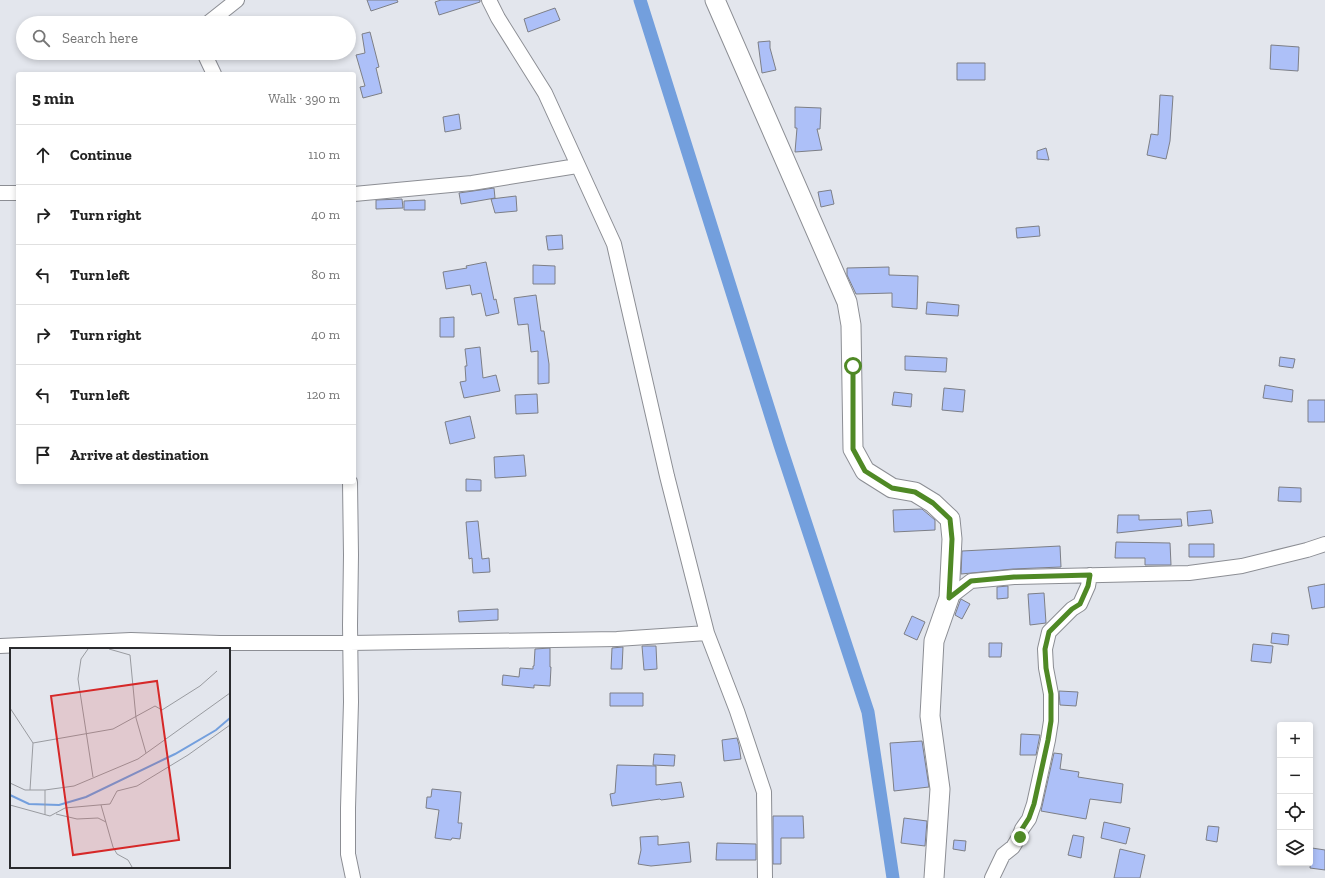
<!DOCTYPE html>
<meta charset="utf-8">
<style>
body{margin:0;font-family:"Zilla Slab",serif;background:#f6f6f6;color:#222}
.controls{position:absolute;right:12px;bottom:12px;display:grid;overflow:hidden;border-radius:4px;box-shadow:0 2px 6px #0003}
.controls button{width:36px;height:36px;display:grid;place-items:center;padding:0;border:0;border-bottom:1px solid #e0e0e0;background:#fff;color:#222;font:20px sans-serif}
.stop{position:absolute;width:12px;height:12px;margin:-9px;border:3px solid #4f8925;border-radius:50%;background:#fff}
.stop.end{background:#4f8925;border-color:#fff;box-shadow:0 1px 4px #0008}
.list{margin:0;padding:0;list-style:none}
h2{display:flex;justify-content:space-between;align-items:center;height:52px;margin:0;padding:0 16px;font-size:17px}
h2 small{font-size:13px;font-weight:400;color:#767676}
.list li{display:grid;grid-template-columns:26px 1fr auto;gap:12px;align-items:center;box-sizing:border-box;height:60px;padding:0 16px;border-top:1px solid #e0e0e0}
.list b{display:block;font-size:15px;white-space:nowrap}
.list em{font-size:13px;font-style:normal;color:#767676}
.icon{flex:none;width:22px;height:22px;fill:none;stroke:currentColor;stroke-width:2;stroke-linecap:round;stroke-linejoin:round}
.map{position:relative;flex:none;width:1325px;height:878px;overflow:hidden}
.search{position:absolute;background:#fff;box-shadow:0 2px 6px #0003;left:16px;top:16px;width:340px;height:44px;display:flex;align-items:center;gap:10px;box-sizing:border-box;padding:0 14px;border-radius:22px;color:#767676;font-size:15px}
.panel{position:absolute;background:#fff;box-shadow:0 2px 6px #0003;left:16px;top:72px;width:340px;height:412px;border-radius:4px}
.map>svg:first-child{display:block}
</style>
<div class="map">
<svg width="1325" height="878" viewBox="0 0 1325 878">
<rect width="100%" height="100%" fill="#e3e6ed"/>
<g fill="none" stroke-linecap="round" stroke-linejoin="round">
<!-- canal -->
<path stroke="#739fdd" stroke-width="13" d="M 640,0 L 780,445 L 868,712 L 893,878"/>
</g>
<!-- building -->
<path fill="#adc0f8" stroke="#7d7f86" d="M 367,0 L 397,0 L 398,2 L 371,11 Z
M 441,0 L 480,0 L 480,2 L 439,15 L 435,2 Z
M 555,8 L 560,20 L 528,32 L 524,19 Z
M 370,32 L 379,67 L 376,68 L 382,93 L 363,98 L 360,87 L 365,86 L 356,55 L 365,53 L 362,34 Z
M 770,41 L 770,48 L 776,70 L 762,73 L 758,42 Z
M 1271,45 L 1299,47 L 1298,71 L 1270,69 Z
M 957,63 L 985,63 L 985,80 L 957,80 Z
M 1160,95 L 1173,96 L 1170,141 L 1166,159 L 1147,155 L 1151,134 L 1158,135 Z
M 795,107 L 821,108 L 820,129 L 817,129 L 822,150 L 795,152 L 797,128 L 795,128 Z
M 459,114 L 461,129 L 445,132 L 443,117 Z
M 1046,148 L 1049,160 L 1037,159 L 1037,151 Z
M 494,188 L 495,198 L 461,204 L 459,193 Z
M 831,190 L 834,204 L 821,207 L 818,192 Z
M 516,196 L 517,211 L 495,213 L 491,199 Z
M 402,199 L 403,208 L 376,209 L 376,200 Z
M 425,200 L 425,210 L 404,210 L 404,201 Z
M 1039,226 L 1040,236 L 1017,238 L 1016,228 Z
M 562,235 L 563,249 L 548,250 L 546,236 Z
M 486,262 L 494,300 L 496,299 L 499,313 L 486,316 L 481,293 L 472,295 L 470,285 L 446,289 L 443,272 L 467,268 L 466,266 Z
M 533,265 L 555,266 L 555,284 L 533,284 Z
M 889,267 L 889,275 L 918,276 L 917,309 L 892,307 L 892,293 L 856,294 L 847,275 L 847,268 Z
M 536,295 L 541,331 L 544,331 L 549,364 L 549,383 L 538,384 L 538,351 L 531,352 L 528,324 L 518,325 L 514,298 Z
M 927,302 L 959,305 L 958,316 L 926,314 Z
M 454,317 L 454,337 L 440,337 L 440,318 Z
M 480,347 L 483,378 L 496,375 L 500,391 L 464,398 L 460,382 L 466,381 L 465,366 L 467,366 L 465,349 Z
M 905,356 L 947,358 L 946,372 L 905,370 Z
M 1280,357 L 1295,359 L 1293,368 L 1279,366 Z
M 1265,385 L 1293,390 L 1292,402 L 1263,398 Z
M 944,388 L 965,390 L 963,412 L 942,410 Z
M 894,392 L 912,394 L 911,407 L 892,405 Z
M 537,394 L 538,413 L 516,414 L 515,395 Z
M 1308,400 L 1325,400 L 1325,422 L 1308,422 Z
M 470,416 L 475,438 L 450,444 L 445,422 Z
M 524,455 L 526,476 L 495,478 L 494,457 Z
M 466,479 L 481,480 L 481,491 L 466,491 Z
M 1279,487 L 1301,488 L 1301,502 L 1278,501 Z
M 922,509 L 935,520 L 935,530 L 894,532 L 893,510 Z
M 1211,510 L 1213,523 L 1188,526 L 1187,512 Z
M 1118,515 L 1139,515 L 1139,520 L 1181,519 L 1182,526 L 1117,533 Z
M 478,521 L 482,559 L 489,558 L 490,572 L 473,573 L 472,558 L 469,559 L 466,522 Z
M 1116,542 L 1170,543 L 1171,565 L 1145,565 L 1145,558 L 1115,558 Z
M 1189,544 L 1214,544 L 1214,557 L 1189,557 Z
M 1060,546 L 1061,567 L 1013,569 L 961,574 L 962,551 Z
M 1325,584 L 1325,607 L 1312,609 L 1308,587 Z
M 1008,586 L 1008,598 L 997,599 L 997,587 Z
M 1044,593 L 1046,623 L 1030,625 L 1028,594 Z
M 961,599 L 970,604 L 962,619 L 955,615 L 960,601 Z
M 498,609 L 498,620 L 459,622 L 458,611 Z
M 912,616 L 925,622 L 917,640 L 904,634 Z
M 1272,633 L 1289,635 L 1288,645 L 1271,643 Z
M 989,643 L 1002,643 L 1001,657 L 989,657 Z
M 1253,644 L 1273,646 L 1271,663 L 1251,661 Z
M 642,646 L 656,646 L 657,669 L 644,670 Z
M 623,647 L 622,669 L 611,669 L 612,648 Z
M 550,648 L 550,667 L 551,667 L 550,686 L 534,685 L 534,688 L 502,685 L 503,675 L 519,677 L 520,668 L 533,669 L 533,666 L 534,666 L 535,649 Z
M 1059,691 L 1078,692 L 1076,706 L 1060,705 Z
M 610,693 L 643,693 L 643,706 L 610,706 Z
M 1021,734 L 1040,735 L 1036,755 L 1020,755 Z
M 737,738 L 739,745 L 741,759 L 724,761 L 722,740 Z
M 922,741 L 929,787 L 894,791 L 890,743 Z
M 1054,753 L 1062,754 L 1060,769 L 1079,772 L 1078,777 L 1123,784 L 1121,803 L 1090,799 L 1086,819 L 1041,811 Z
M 654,754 L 675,755 L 674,766 L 653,765 Z
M 617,765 L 656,766 L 656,785 L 681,782 L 684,797 L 661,800 L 660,799 L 612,806 L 610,794 L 615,793 Z
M 432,789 L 461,792 L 458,823 L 462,823 L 460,839 L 452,838 L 451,840 L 435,838 L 439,810 L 426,808 L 427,797 L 431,797 Z
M 773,816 L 803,816 L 804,838 L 781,838 L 781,864 L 773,864 Z
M 904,818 L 927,821 L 925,846 L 901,843 Z
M 1104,822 L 1130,828 L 1126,844 L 1101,838 Z
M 1208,826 L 1219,827 L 1217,842 L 1206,840 Z
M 1073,835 L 1084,837 L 1081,858 L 1068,855 Z
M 658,836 L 658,845 L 689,842 L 691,862 L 651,866 L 638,864 L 641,850 L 640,837 Z
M 954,840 L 966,841 L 965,851 L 953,849 Z
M 717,843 L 756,844 L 756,860 L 716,860 Z
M 1312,848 L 1325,850 L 1325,870 L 1310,868 Z
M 1120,849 L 1145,855 L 1140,878 L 1114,878 Z"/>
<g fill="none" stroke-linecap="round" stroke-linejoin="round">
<!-- street casing -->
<g stroke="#8c8e94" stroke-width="16">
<path id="street" d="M 489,0 L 498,18 L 545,93 L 614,244 L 667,476 L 707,633 L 737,711 L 764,792 L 765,878
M 208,23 L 237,0
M 204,53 L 214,74
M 0,193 L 18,193
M 354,194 L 472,183 L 577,166
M 350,482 L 351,555 L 350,625 L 351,702 L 348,808 L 348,854 L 353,878
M 949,598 L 971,581 L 1014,577 L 1189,573 L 1242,566 L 1307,550 L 1325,544
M 0,646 L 131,640 L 220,643 L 350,643 L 617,639 L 707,633
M 992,878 L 1003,855 L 1013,847 L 1019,837 L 1022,829 L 1029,819 L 1034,804 L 1048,740 L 1051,721 L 1051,694 L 1046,668 L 1045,649 L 1049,632 L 1072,609 L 1080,604 L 1088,586 L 1090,575"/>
</g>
<!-- secondary casing -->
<g stroke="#8c8e94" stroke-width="21">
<path id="secondary" d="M 715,0 L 847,302 L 851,325 L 853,449 L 865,471 L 892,488 L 915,492 L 933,503 L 950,519 L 952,539 L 949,598 L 934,641 L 930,716 L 940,789 L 934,878"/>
</g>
<!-- street -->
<use href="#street" stroke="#fff" stroke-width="14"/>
<!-- secondary -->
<use href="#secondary" stroke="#fff" stroke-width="19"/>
</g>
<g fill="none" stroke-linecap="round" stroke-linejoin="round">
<!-- route -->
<path stroke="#4f8925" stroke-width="5" d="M 853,366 L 853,449 L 865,471 L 892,488 L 915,492 L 933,503 L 950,519 L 952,539 L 949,598 L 971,581 L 1014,577 L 1090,575 L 1088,586 L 1080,604 L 1072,609 L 1049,632 L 1045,649 L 1046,668 L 1051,694 L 1051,721 L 1048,740 L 1034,804 L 1029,818 L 1022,829 L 1020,837"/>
</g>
<!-- overview -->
<g transform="translate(10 648)">
<rect width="220" height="220" fill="#e3e6ed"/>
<path fill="none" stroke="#739fdd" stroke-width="2" d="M 0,147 L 19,156 L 49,157 L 76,149 L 165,106 L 206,82 L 220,70"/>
<path fill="none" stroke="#999ba0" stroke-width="1" d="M 78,1 L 71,11 L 68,31 L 83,129M 99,1 L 120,7 L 126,70 L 136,105M 0,60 L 23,95 L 20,142M 23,95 L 103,81 L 145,58 L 152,62 L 190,38 L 207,23M 0,135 L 15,142 L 35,142 L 64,138 L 128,111 L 220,45M 0,157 L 40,168 L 55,160 L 100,156 L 107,143 L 127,138 L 178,107 L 220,77M 91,157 L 103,199 L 107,206 L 118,212 L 122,219M 46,166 L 67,171 L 88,170 L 96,174M 35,167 L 35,142"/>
<path fill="#d62828" fill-opacity="0.15" stroke="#d62828" stroke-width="2" d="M 147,33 L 169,192 L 63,207 L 41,48 Z"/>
<rect width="220" height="220" fill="none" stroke="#292a2d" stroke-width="2"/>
</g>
</svg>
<div class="controls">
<button>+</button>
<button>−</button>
<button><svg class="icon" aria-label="locate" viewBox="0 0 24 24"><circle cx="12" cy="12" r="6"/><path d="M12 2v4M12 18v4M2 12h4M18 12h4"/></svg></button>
<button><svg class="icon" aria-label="layers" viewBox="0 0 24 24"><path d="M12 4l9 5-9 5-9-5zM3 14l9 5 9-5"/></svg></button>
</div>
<div class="stop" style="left:853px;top:366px"></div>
<div class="stop end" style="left:1020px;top:837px"></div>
<div class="search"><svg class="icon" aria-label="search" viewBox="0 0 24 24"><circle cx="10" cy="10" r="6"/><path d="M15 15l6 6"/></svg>Search here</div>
<section class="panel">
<h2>5 min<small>Walk · 390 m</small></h2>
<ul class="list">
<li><svg class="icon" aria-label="ahead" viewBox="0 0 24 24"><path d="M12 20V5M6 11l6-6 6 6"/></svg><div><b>Continue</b></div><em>110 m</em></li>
<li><svg class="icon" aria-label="right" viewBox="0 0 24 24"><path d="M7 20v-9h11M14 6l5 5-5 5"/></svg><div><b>Turn right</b></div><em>40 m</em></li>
<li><svg class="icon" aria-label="left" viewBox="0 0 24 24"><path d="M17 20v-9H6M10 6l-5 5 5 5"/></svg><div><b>Turn left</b></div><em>80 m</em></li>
<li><svg class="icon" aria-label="right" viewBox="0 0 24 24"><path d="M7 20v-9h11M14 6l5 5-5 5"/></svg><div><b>Turn right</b></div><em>40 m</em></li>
<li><svg class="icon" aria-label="left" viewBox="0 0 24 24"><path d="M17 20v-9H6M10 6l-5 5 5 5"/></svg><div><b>Turn left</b></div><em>120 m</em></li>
<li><svg class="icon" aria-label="arrive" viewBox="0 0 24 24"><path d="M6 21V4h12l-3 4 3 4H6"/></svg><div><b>Arrive at destination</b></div></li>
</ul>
</section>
</div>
